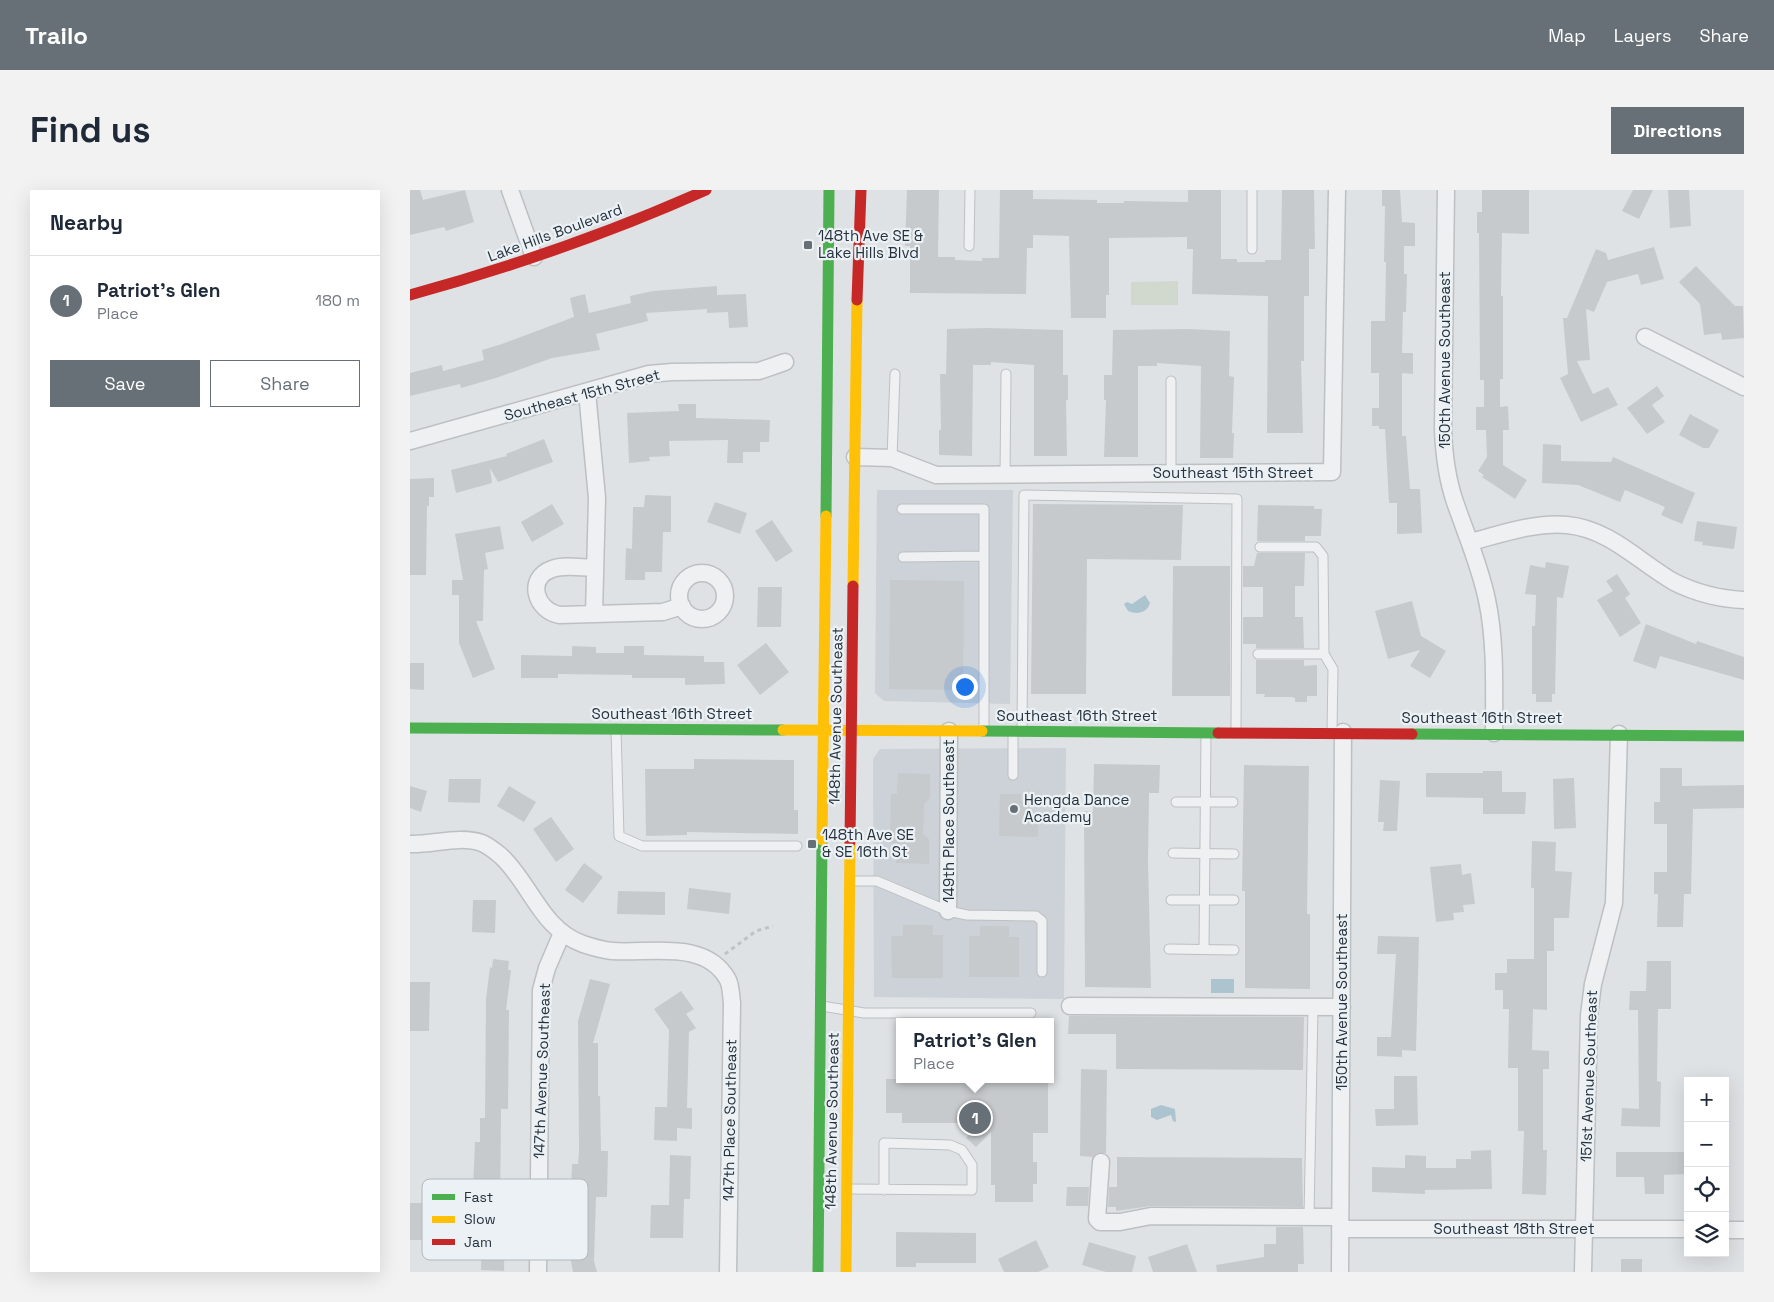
<!DOCTYPE html>
<meta charset="utf-8">
<style>
body{margin:0;font-family:"Space Grotesk",sans-serif;background:#f2f2f3;color:#1f2937}
.controls{position:absolute;right:15px;bottom:15px;display:grid;overflow:hidden;border-radius:0px;box-shadow:0 5px 20px #0002}
.controls button{width:45px;height:45px;display:grid;place-items:center;padding:0;border:0;border-bottom:1px solid #e0e1e3;background:#fff;color:#1f2937;font:25px sans-serif}
.you{position:absolute;left:554px;top:496px;width:18px;height:18px;margin:-12px;border:4px solid #fff;border-radius:50%;background:#1a73e8;box-shadow:0 0 0 8px #1a73e833}
.badge{display:grid;place-items:center;width:32px;height:32px;border-radius:50%;background:#677077;color:#fff;font-size:16px;font-weight:700}
.pin{position:absolute;translate:-50% -50%;border:2px solid #fff;box-shadow:0 1px 5px #0006}
.popup{position:absolute;left:486px;top:828px;width:158px;height:65px;box-sizing:border-box;display:grid;place-content:center;border-radius:0px;background:#fff;filter:drop-shadow(0 1px 4px #0005);font-size:16px;white-space:nowrap;color:#747a83}
.popup b{font-size:19px;color:#1f2937}
.popup::after{content:'';position:absolute;left:50%;top:100%;margin-left:-10px;border:10px solid transparent;border-top-color:#fff}
.list{margin:0;padding:0;list-style:none}
h2{display:flex;justify-content:space-between;align-items:center;height:65px;margin:0;padding:0 20px;font-size:21px}
h2 small{font-size:16px;font-weight:400;color:#747a83}
.list li{display:grid;grid-template-columns:32px 1fr auto;gap:15px;align-items:center;box-sizing:border-box;height:90px;padding:0 20px;border-top:1px solid #e0e1e3}
.list b{display:block;font-size:19px;white-space:nowrap}
.list p{margin:0;font-size:16px;white-space:nowrap;color:#747a83}
.list em{font-size:16px;font-style:normal;color:#747a83}
.actions{display:flex;gap:10px;padding:15px 20px}
.actions a{flex:1;padding:11px 0;border:1px solid #677077;border-radius:0px;text-align:center;font-size:18px;color:#677077}
.actions .main{background:#677077;color:#fff}
.icon{flex:none;width:28px;height:28px;fill:none;stroke:currentColor;stroke-width:2;stroke-linecap:round;stroke-linejoin:round}
.map{position:relative;flex:none;width:1334px;height:1082px;overflow:hidden;border-radius:0px}
header{display:flex;align-items:center;gap:30px;box-sizing:border-box;height:70px;padding:0 25px;background:#677077;color:#fff}
header strong{font-size:24px}
nav{display:flex;gap:28px;margin-inline-start:auto;font-size:18px}
.intro{display:flex;align-items:center;justify-content:space-between;box-sizing:border-box;height:120px;padding:0 30px}
h1{margin:0;font-size:35px}
.button{padding:12px 22px;border-radius:0px;background:#677077;color:#fff;font-size:18px;font-weight:700}
main{display:flex;gap:30px;padding:0 30px}
aside{flex:1;background:#fff;border-radius:0px;box-shadow:0 5px 20px #0002}
.map>svg:first-child{display:block}
</style>
<header>
<strong>Trailo</strong>
<nav><a>Map</a><a>Layers</a><a>Share</a></nav>
</header>
<div class="intro"><h1>Find us</h1><a class="button">Directions</a></div>
<main>
<aside>
<h2>Nearby<small></small></h2>
<ul class="list">
<li><span class="badge">1</span><div><b>Patriot's Glen</b><p>Place</p></div><em>180 m</em></li>
</ul>
<div class="actions"><a class="main">Save</a><a>Share</a></div>
</aside>
<div class="map">
<svg width="1334" height="1082" viewBox="0 0 1334 1082">
<rect width="100%" height="100%" fill="#dfe2e4"/>
<!-- built -->
<path fill="#ccd2d8" d="M 467,300 L 603,300 L 600,514 L 474,511 L 465,503 Z
M 656,558 L 654,809 L 464,807 L 463,569 L 470,559 Z"/>
<!-- green -->
<path fill="#d1d9cf" d="M 768,91 L 768,115 L 721,115 L 721,92 Z"/>
<!-- water -->
<path fill="#acc4d0" d="M 735,405 L 740,413 C 737,423 727,425 718,421 L 714,414 L 717,412 L 722,414 Z
M 801,789 L 824,789 L 824,803 L 801,803 Z
M 751,915 L 765,919 L 766,932 L 763,931 L 761,925 L 747,930 L 741,927 L 741,919 Z"/>
<!-- building -->
<path fill="#c7cacc" d="M 0,0 L 10,0 L 13,10 L 55,0 L 64,32 L 36,41 L 34,37 L 0,45 Z
M 497,0 L 529,0 L 528,67 L 545,67 L 545,70 L 572,71 L 572,68 L 589,68 L 590,0 L 623,0 L 623,9 L 687,10 L 687,13 L 714,13 L 714,11 L 778,12 L 778,0 L 811,0 L 811,69 L 827,69 L 827,72 L 855,72 L 855,70 L 871,70 L 872,0 L 904,0 L 905,59 L 899,59 L 899,106 L 894,106 L 894,171 L 891,171 L 893,243 L 857,243 L 858,106 L 782,104 L 783,59 L 777,59 L 777,47 L 699,48 L 699,105 L 696,105 L 696,128 L 661,128 L 659,46 L 623,45 L 623,58 L 617,58 L 616,104 L 500,103 L 500,56 L 495,56 Z
M 972,0 L 990,0 L 992,32 L 1005,33 L 1005,56 L 994,56 L 994,84 L 997,84 L 996,122 L 993,122 L 992,163 L 1003,163 L 1003,184 L 992,183 L 992,246 L 996,246 L 1000,299 L 1010,299 L 1012,343 L 987,344 L 987,313 L 979,313 L 975,239 L 969,239 L 969,236 L 962,236 L 962,218 L 969,218 L 969,183 L 961,183 L 961,131 L 975,131 L 976,72 L 974,72 L 975,16 L 972,16 Z
M 1072,0 L 1119,0 L 1119,44 L 1092,43 L 1091,106 L 1093,106 L 1093,189 L 1090,189 L 1090,217 L 1098,216 L 1099,240 L 1093,240 L 1093,275 L 1117,290 L 1105,309 L 1072,287 L 1074,285 L 1068,281 L 1077,267 L 1076,240 L 1066,240 L 1066,217 L 1074,217 L 1074,190 L 1070,190 L 1069,43 L 1067,43 L 1067,22 L 1072,22 Z
M 1223,0 L 1243,0 L 1229,29 L 1212,21 Z
M 1258,0 L 1279,0 L 1281,36 L 1260,38 Z
M 1244,57 L 1254,89 L 1231,95 L 1228,84 L 1197,92 L 1184,122 L 1176,119 L 1180,170 L 1167,171 L 1183,204 L 1198,197 L 1208,215 L 1171,232 L 1150,188 L 1158,184 L 1153,128 L 1157,128 L 1186,59 L 1196,63 L 1198,70 Z
M 1286,76 L 1325,116 L 1333,116 L 1334,148 L 1312,150 L 1311,143 L 1294,145 L 1290,114 L 1269,92 Z
M 307,96 L 307,105 L 336,104 L 338,137 L 319,138 L 318,122 L 297,123 L 297,119 L 236,123 L 238,131 L 186,144 L 190,160 L 142,168 L 86,188 L 51,198 L 50,194 L 0,206 L 0,183 L 32,175 L 33,181 L 74,170 L 72,160 L 92,154 L 164,127 L 160,108 L 175,104 L 179,123 L 221,113 L 220,106 L 243,101 Z
M 575,138 L 653,140 L 653,185 L 658,185 L 658,210 L 656,210 L 657,266 L 624,266 L 624,175 L 581,172 L 581,175 L 563,175 L 562,266 L 529,265 L 529,240 L 531,240 L 530,184 L 536,184 L 537,139 Z
M 779,139 L 820,141 L 819,186 L 824,187 L 822,243 L 824,243 L 823,268 L 790,268 L 791,176 L 747,173 L 747,176 L 728,176 L 728,267 L 694,267 L 696,210 L 694,210 L 694,185 L 702,185 L 703,140 Z
M 1247,196 L 1254,206 L 1242,215 L 1255,232 L 1237,244 L 1217,218 Z
M 268,214 L 286,214 L 286,228 L 360,230 L 359,252 L 350,252 L 350,262 L 333,262 L 333,273 L 317,273 L 318,250 L 259,251 L 260,266 L 239,267 L 240,271 L 219,273 L 217,223 L 269,221 Z
M 1280,224 L 1309,240 L 1299,258 L 1293,258 L 1269,245 Z
M 134,249 L 143,272 L 88,292 L 80,278 L 82,293 L 46,303 L 41,280 L 97,266 L 96,264 Z
M 1133,254 L 1151,255 L 1151,271 L 1201,272 L 1203,267 L 1285,303 L 1272,334 L 1251,325 L 1255,317 L 1215,300 L 1210,312 L 1168,295 L 1132,293 Z
M 24,288 L 24,307 L 19,307 L 19,316 L 17,316 L 16,385 L 0,385 L 0,289 Z
M 235,305 L 261,306 L 261,342 L 253,342 L 252,382 L 235,382 L 235,390 L 215,390 L 216,358 L 222,359 L 223,317 L 234,317 Z
M 305,312 L 337,323 L 330,344 L 297,332 Z
M 142,314 L 154,334 L 122,352 L 111,332 Z
M 623,314 L 773,315 L 771,370 L 677,369 L 676,504 L 621,504 Z
M 848,315 L 904,316 L 904,319 L 912,319 L 911,346 L 895,346 L 895,351 L 847,351 Z
M 362,330 L 383,361 L 366,372 L 345,341 Z
M 1287,331 L 1327,337 L 1324,359 L 1292,355 L 1293,352 L 1284,351 Z
M 90,336 L 94,359 L 75,363 L 78,379 L 74,380 L 73,431 L 66,431 L 85,479 L 63,488 L 49,453 L 49,405 L 42,405 L 42,390 L 53,390 L 45,344 Z
M 847,363 L 895,363 L 894,396 L 885,396 L 885,427 L 893,427 L 894,458 L 846,458 L 846,454 L 833,454 L 833,427 L 853,427 L 853,397 L 833,397 L 833,376 L 844,376 Z
M 1136,372 L 1159,376 L 1153,408 L 1147,407 L 1145,504 L 1142,504 L 1142,512 L 1126,512 L 1126,504 L 1122,504 L 1122,436 L 1125,436 L 1126,405 L 1115,404 L 1120,375 L 1135,378 Z
M 763,376 L 820,376 L 820,506 L 762,506 Z
M 1207,384 L 1220,404 L 1215,408 L 1231,433 L 1210,447 L 1187,410 L 1203,401 L 1196,391 Z
M 480,390 L 554,391 L 553,500 L 479,499 Z
M 348,397 L 372,397 L 371,437 L 347,437 Z
M 1002,411 L 1011,446 L 1036,461 L 1020,488 L 1000,476 L 1010,460 L 978,469 L 965,421 Z
M 1236,434 L 1286,454 L 1287,451 L 1334,467 L 1334,490 L 1250,466 L 1246,479 L 1223,471 Z
M 356,453 L 379,482 L 350,505 L 327,475 Z
M 162,456 L 186,457 L 186,463 L 214,463 L 214,456 L 234,456 L 234,465 L 294,466 L 294,472 L 314,472 L 315,494 L 275,495 L 275,488 L 222,488 L 222,485 L 148,484 L 148,488 L 111,488 L 111,465 L 162,466 Z
M 846,470 L 894,470 L 894,476 L 907,475 L 907,506 L 897,506 L 897,512 L 885,512 L 885,508 L 881,507 L 854,507 L 855,504 L 846,504 Z
M 0,473 L 14,473 L 14,500 L 0,499 Z
M 284,569 L 384,570 L 384,620 L 388,620 L 388,644 L 277,642 L 277,645 L 236,646 L 235,579 L 284,579 Z
M 684,574 L 750,575 L 749,603 L 739,603 L 738,670 L 741,798 L 675,797 L 674,621 L 683,622 Z
M 834,575 L 899,576 L 897,724 L 900,724 L 900,799 L 835,798 L 835,701 L 832,701 Z
M 1250,578 L 1272,578 L 1272,596 L 1334,595 L 1334,618 L 1283,619 L 1281,704 L 1274,704 L 1273,737 L 1247,737 L 1248,704 L 1244,704 L 1244,682 L 1257,682 L 1257,634 L 1244,634 L 1244,612 L 1250,612 Z
M 1073,581 L 1092,581 L 1092,602 L 1116,602 L 1115,624 L 1073,624 L 1073,608 L 1016,607 L 1016,583 L 1073,583 Z
M 488,583 L 520,584 L 520,608 L 514,614 L 513,644 L 519,649 L 519,674 L 486,673 L 487,653 L 480,653 L 481,604 L 487,604 Z
M 1164,588 L 1166,638 L 1144,639 L 1143,589 Z
M 39,589 L 71,589 L 70,613 L 38,612 Z
M 970,590 L 990,591 L 987,641 L 973,641 L 974,632 L 968,632 Z
M 0,596 L 17,601 L 11,622 L 0,618 Z
M 99,596 L 126,612 L 114,632 L 87,616 Z
M 590,604 L 611,604 L 611,611 L 620,611 L 619,627 L 628,627 L 628,647 L 589,646 Z
M 141,627 L 164,659 L 146,672 L 123,639 Z
M 1122,651 L 1146,652 L 1145,681 L 1162,682 L 1159,728 L 1144,728 L 1144,761 L 1137,761 L 1137,820 L 1123,819 L 1122,860 L 1139,861 L 1139,879 L 1133,879 L 1133,960 L 1137,960 L 1136,1005 L 1112,1004 L 1114,941 L 1108,941 L 1108,878 L 1098,878 L 1099,819 L 1093,819 L 1093,800 L 1085,800 L 1085,783 L 1097,783 L 1097,769 L 1124,769 L 1124,698 L 1121,698 Z
M 174,673 L 193,687 L 173,713 L 155,700 Z
M 1051,674 L 1052,685 L 1061,683 L 1065,714 L 1053,715 L 1054,722 L 1043,723 L 1044,730 L 1026,732 L 1020,677 Z
M 279,698 L 321,703 L 319,724 L 277,719 Z
M 208,701 L 255,702 L 255,725 L 207,724 Z
M 63,710 L 86,710 L 85,743 L 62,742 Z
M 493,735 L 523,735 L 523,745 L 533,745 L 533,788 L 482,788 L 481,746 L 493,746 Z
M 570,736 L 599,736 L 599,747 L 609,747 L 609,787 L 559,787 L 559,746 L 570,746 Z
M 968,746 L 1009,747 L 1006,861 L 992,860 L 992,867 L 967,866 L 967,847 L 981,847 L 986,764 L 967,764 Z
M 83,769 L 99,771 L 98,780 L 101,780 L 96,820 L 99,820 L 98,919 L 91,919 L 90,1031 L 95,1031 L 94,1081 L 71,1080 L 72,1022 L 68,1022 L 68,999 L 63,999 L 65,952 L 70,952 L 70,928 L 75,928 L 76,809 L 80,777 L 82,778 Z
M 1237,771 L 1261,771 L 1261,819 L 1248,819 L 1247,891 L 1251,892 L 1250,937 L 1211,936 L 1212,918 L 1229,919 L 1228,820 L 1219,820 L 1220,801 L 1236,801 Z
M 180,789 L 200,794 L 183,853 L 188,853 L 188,906 L 190,906 L 191,961 L 198,961 L 197,1007 L 186,1007 L 184,1071 L 187,1082 L 163,1082 L 161,1071 L 161,1006 L 162,974 L 168,974 L 169,960 L 168,831 Z
M 0,792 L 20,792 L 19,841 L 0,841 Z
M 271,801 L 284,819 L 276,824 L 286,838 L 279,842 L 277,918 L 282,918 L 282,939 L 267,938 L 267,951 L 244,950 L 245,917 L 257,917 L 259,840 L 244,819 Z
M 659,826 L 894,827 L 893,880 L 706,879 L 706,844 L 658,844 Z
M 671,879 L 697,880 L 696,963 L 687,963 L 683,967 L 670,966 Z
M 984,886 L 1007,886 L 1008,935 L 966,936 L 965,919 L 984,919 Z
M 476,889 L 638,889 L 638,943 L 623,943 L 623,972 L 627,972 L 627,994 L 623,994 L 623,1012 L 585,1012 L 585,995 L 581,995 L 581,942 L 566,957 L 556,948 L 570,933 L 492,933 L 492,923 L 476,923 Z
M 1081,960 L 1082,999 L 1015,1000 L 1015,1004 L 962,1002 L 962,977 L 995,978 L 995,965 L 1016,966 L 1016,978 L 1046,978 L 1046,969 L 1061,969 L 1061,961 Z
M 1206,962 L 1278,962 L 1278,984 L 1254,985 L 1254,1004 L 1235,1004 L 1234,987 L 1206,987 Z
M 260,965 L 281,966 L 280,1009 L 274,1009 L 273,1048 L 240,1048 L 241,1015 L 259,1015 Z
M 707,967 L 892,968 L 893,1017 L 741,1016 L 706,1021 L 706,1017 L 698,1017 L 699,997 L 707,997 Z
M 657,997 L 679,997 L 678,1016 L 656,1016 Z
M 0,1013 L 14,1013 L 14,1050 L 0,1050 Z
M 866,1037 L 893,1037 L 894,1074 L 888,1074 L 888,1082 L 807,1082 L 806,1075 L 854,1067 L 854,1054 L 866,1054 Z
M 486,1042 L 566,1043 L 566,1073 L 506,1073 L 506,1077 L 486,1077 Z
M 626,1050 L 639,1077 L 628,1082 L 594,1082 L 588,1069 Z
M 679,1052 L 726,1066 L 722,1082 L 696,1082 L 672,1075 Z
M 777,1054 L 787,1082 L 743,1082 L 738,1067 Z
M 1211,1069 L 1232,1069 L 1232,1082 L 1211,1082 Z"/>
<g fill="none" stroke-linecap="round" stroke-linejoin="round">
<!-- lane casing -->
<g stroke="#bdc0c2" stroke-width="11">
<path id="lane" d="M 842,0 L 842,59
M 559,56 L 560,0
M 761,191 L 761,284
M 482,268 L 485,184
M 595,285 L 596,184
M 492,319 L 574,319 L 574,540
M 850,357 L 906,357 L 913,366 L 914,464 L 923,479 L 922,542
M 493,367 L 574,366
M 848,464 L 914,464
M 206,539 L 209,646 L 232,656 L 387,656
M 612,541 L 614,305 L 827,309 L 826,542
M 603,544 L 603,585
M 766,612 L 823,612
M 763,663 L 824,664
M 441,691 L 467,691 L 538,721 L 557,725 L 626,726 L 632,731 L 632,782
M 761,710 L 824,710
M 759,759 L 824,760
M 794,759 L 796,544
M 412,816 L 454,823 L 621,823
M 438,999 L 562,1000 L 562,975 L 552,960 L 540,955 L 474,953 L 474,1000
M 899,1027 L 903,817"/>
</g>
<!-- street casing -->
<g stroke="#bdc0c2" stroke-width="19">
<path id="street" d="M 100,0 L 124,67
M 1036,0 L 1033,240 C 1034,264 1037,289 1045,312 C 1056,344 1070,376 1077,410 C 1086,452 1084,500 1084,543
M 1235,147 L 1334,197
M 177,202 L 187,308 L 184,424
M 0,251 L 239,184 L 262,182 L 349,181 L 375,172
M 445,267 L 482,268 L 526,285 L 922,282 L 927,0
M 1060,352 C 1092,344 1124,332 1157,335 C 1200,339 1229,372 1264,392 C 1286,403 1310,409 1334,410
M 185,378 C 172,378 155,374 142,379 C 116,388 125,421 150,425 L 253,422 L 272,416
M269 406a23 23 0 1 1 46 0a23 23 0 1 1-46 0Z
M 0,654 C 23,655 49,645 72,653 C 79,656 85,661 91,666 C 121,694 131,739 173,754 C 182,757 192,760 202,761 C 240,764 296,749 318,790 C 321,796 321,806 322,813 L 318,1082
M 538,721 L 539,541
M 660,816 L 932,817
M 691,972 L 687,1029 L 690,1032 L 710,1032 L 741,1026 L 930,1027
M 930,1039 L 1278,1039
M 1315,1040 L 1334,1040
M 128,1082 L 131,800 L 137,778 L 152,743
M 930,1082 L 933,542
M 1173,1082 L 1179,825 L 1183,794 L 1204,713 L 1209,544"/>
</g>
<!-- path -->
<path stroke="#bec2c4" stroke-width="3" stroke-dasharray="4 4" stroke-linecap="butt" d="M 315,764 L 346,741 L 363,736"/>
<!-- lane -->
<use href="#lane" stroke="#eef0f1" stroke-width="9"/>
<!-- street -->
<use href="#street" stroke="#eef0f1" stroke-width="16"/>
<!-- fast -->
<path stroke="#4caf50" stroke-width="11" d="M 416,326 L 419,0
M 0,538 L 373,540
M 572,541 L 808,543
M 1002,544 L 1334,546
M 408,1082 L 412,650"/>
<!-- slow -->
<path stroke="#ffc107" stroke-width="11" d="M 443,396 L 447,110
M 373,540 L 572,541
M 412,650 L 416,326
M 436,1082 L 440,652"/>
<!-- jam -->
<path stroke="#c62828" stroke-width="11" d="M 0,105 C 101,77 200,43 296,0
M 447,110 L 451,0
M 808,543 L 1002,544
M 440,652 L 443,396"/>
</g>
<!-- markers -->
<g fill="#677077" stroke="#ebf1f4" stroke-width="2">
<rect x="393" y="50" width="10" height="10" rx="2.5"/>
<circle cx="604" cy="619" r="5"/>
<rect x="397" y="649" width="10" height="10" rx="2.5"/>
</g>
<g text-anchor="middle" stroke-width="4.5" stroke-linejoin="round" paint-order="stroke">
<!-- street labels -->
<g font-size="15" fill="#26323d" stroke="#ebf1f4">
<text transform="translate(145 43) rotate(-20)" y="5">Lake Hills Boulevard</text>
<text transform="translate(1035 170) rotate(-90)" y="5">150th Avenue Southeast</text>
<text transform="translate(172 205) rotate(-15)" y="5">Southeast 15th Street</text>
<text x="823" y="288">Southeast 15th Street</text>
<text x="262" y="529">Southeast 16th Street</text>
<text transform="translate(426 526) rotate(-89)" y="5">148th Avenue Southeast</text>
<text x="667" y="531">Southeast 16th Street</text>
<text x="1072" y="533">Southeast 16th Street</text>
<text transform="translate(539 631) rotate(-90)" y="5">149th Place Southeast</text>
<text transform="translate(932 812) rotate(-90)" y="5">150th Avenue Southeast</text>
<text transform="translate(132 881) rotate(-88)" y="5">147th Avenue Southeast</text>
<text transform="translate(1179 886) rotate(-88)" y="5">151st Avenue Southeast</text>
<text transform="translate(320 930) rotate(-89)" y="5">147th Place Southeast</text>
<text transform="translate(422 931) rotate(-89)" y="5">148th Avenue Southeast</text>
<text x="1104" y="1044">Southeast 18th Street</text>
</g>
<!-- poi labels -->
<g font-size="15" fill="#26323d" stroke="#ebf1f4" text-anchor="start">
<text x="408" y="51">148th Ave SE &amp;<tspan x="408" dy="17">Lake Hills Blvd</tspan></text>
<text x="614" y="615">Hengda Dance<tspan x="614" dy="17">Academy</tspan></text>
<text x="412" y="650">148th Ave SE<tspan x="412" dy="17">&amp; SE 16th St</tspan></text>
</g>
</g>
<!-- legend -->
<rect x="12" y="989" width="166" height="81" rx="8" fill="#ebf1f4" stroke="#b0b8bd" stroke-width="1"/>
<rect x="22" y="1004" width="23" height="6" fill="#4caf50"/>
<rect x="22" y="1026" width="23" height="7" fill="#ffc107"/>
<rect x="22" y="1049" width="23" height="6" fill="#c62828"/>
<g font-size="14" fill="#26323d">
<text x="54" y="1012">Fast</text>
<text x="54" y="1034">Slow</text>
<text x="54" y="1057">Jam</text>
</g>
</svg>
<div class="controls">
<button>+</button>
<button>−</button>
<button><svg class="icon" aria-label="locate" viewBox="0 0 24 24"><circle cx="12" cy="12" r="6"/><path d="M12 2v4M12 18v4M2 12h4M18 12h4"/></svg></button>
<button><svg class="icon" aria-label="layers" viewBox="0 0 24 24"><path d="M12 4l9 5-9 5-9-5zM3 14l9 5 9-5"/></svg></button>
</div>
<div class="you"></div>
<div class="pin badge" style="left:565px;top:928px">1</div>
<div class="popup"><b>Patriot's Glen</b>Place</div>
</div>
</main>
